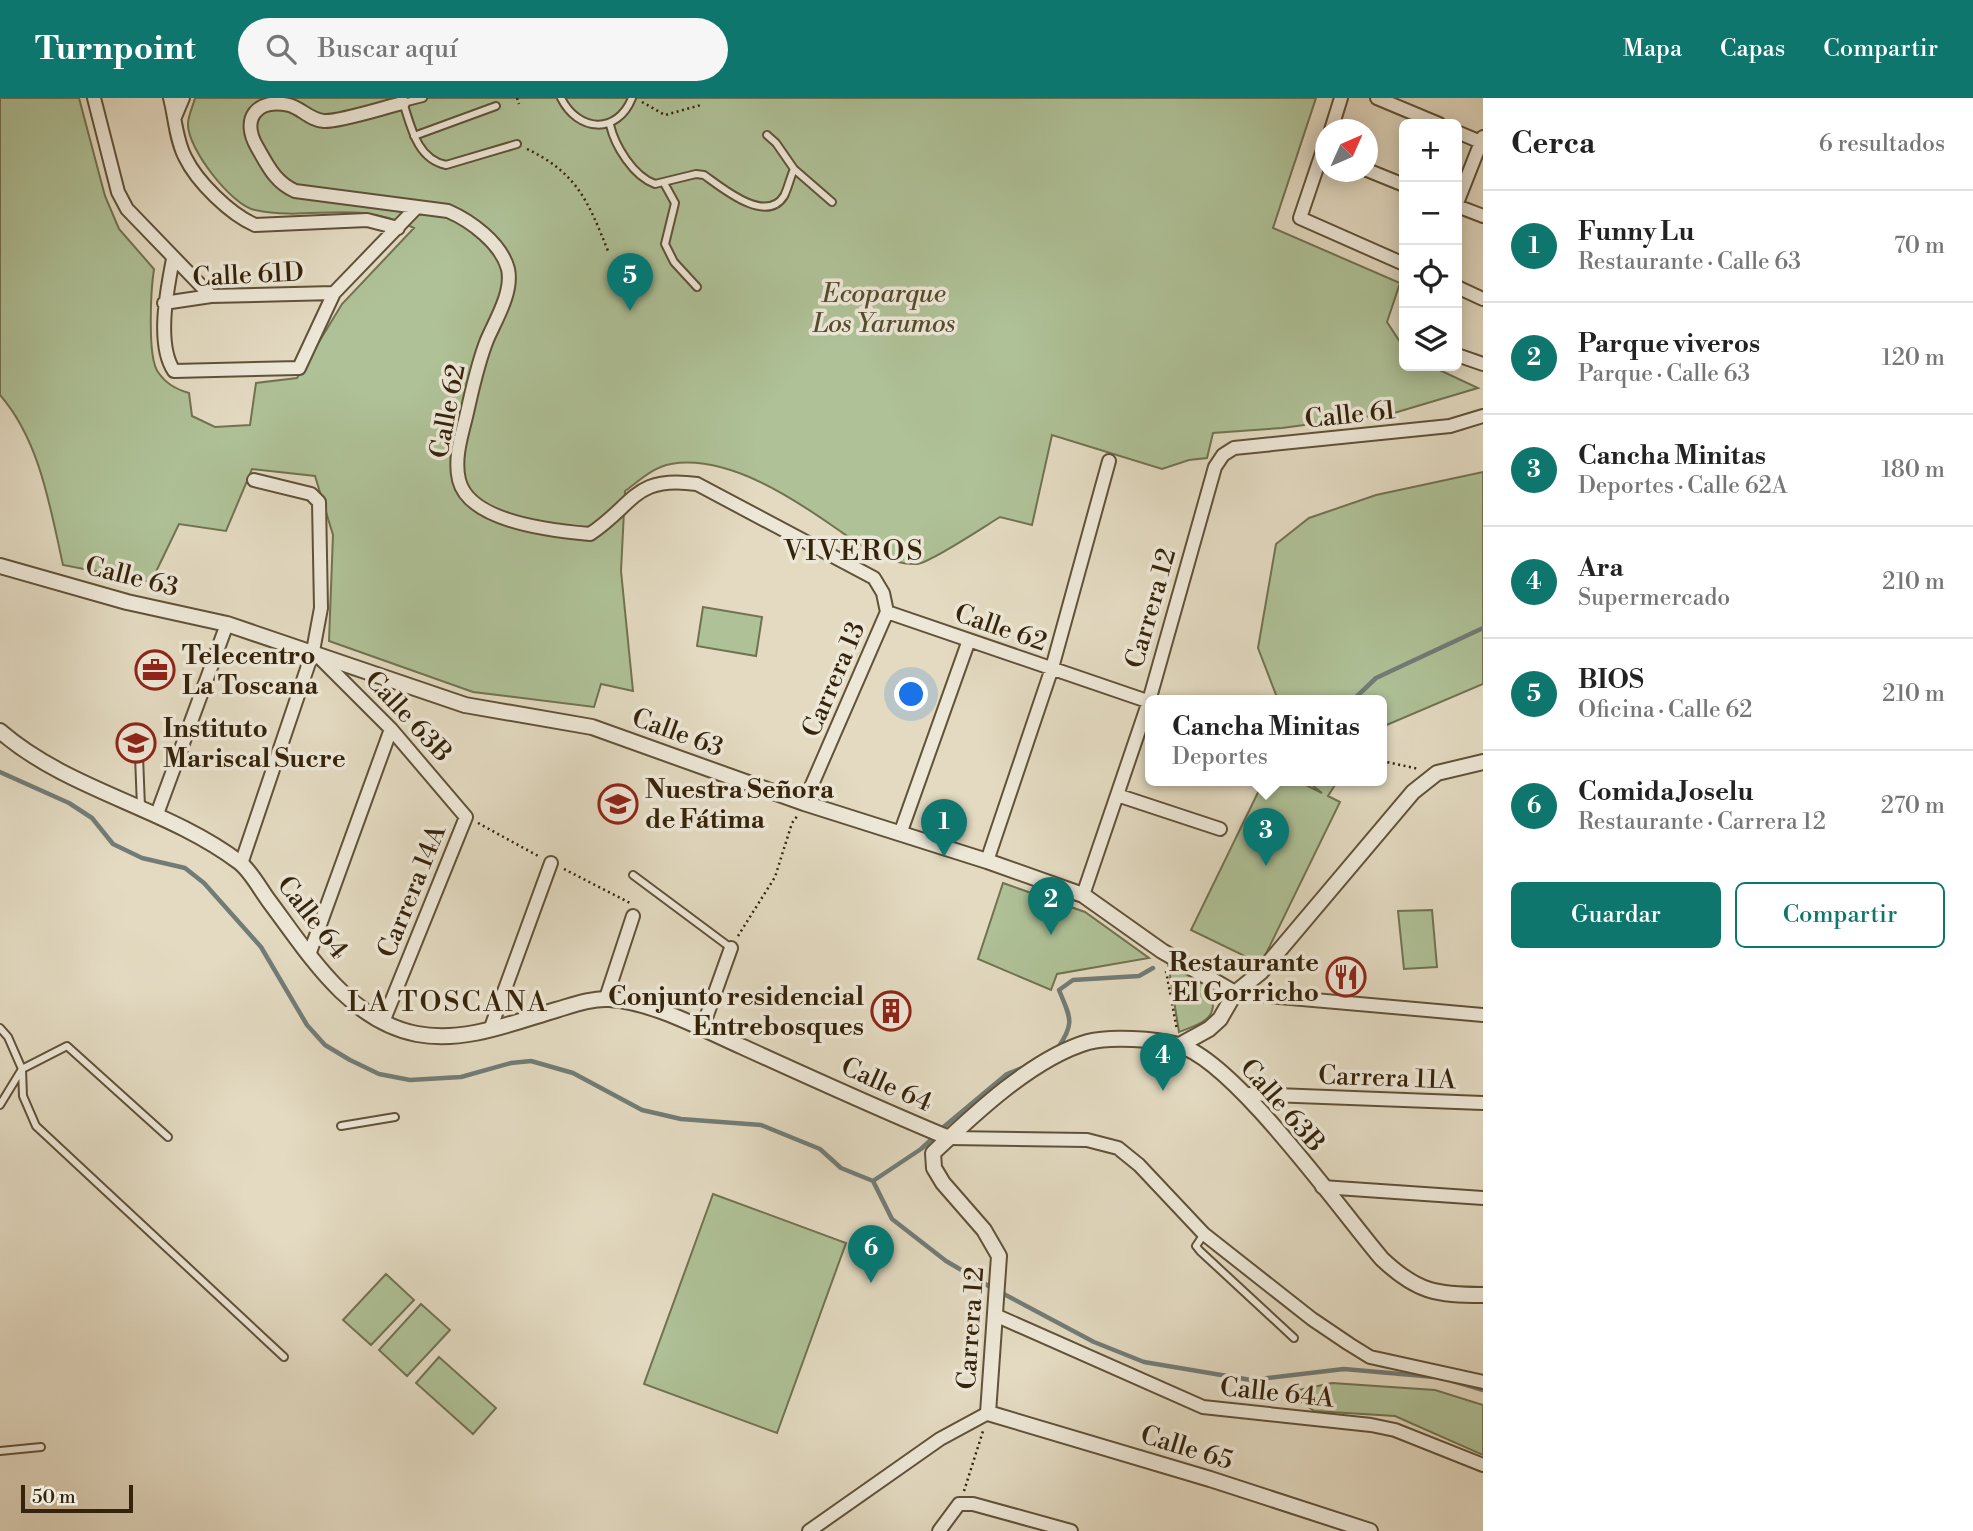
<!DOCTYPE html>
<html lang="es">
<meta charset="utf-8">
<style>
body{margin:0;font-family:"Libre Bodoni",serif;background:#f6f6f6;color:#222}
.controls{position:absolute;right:21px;top:21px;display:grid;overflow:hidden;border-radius:10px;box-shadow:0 4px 18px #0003}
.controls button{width:63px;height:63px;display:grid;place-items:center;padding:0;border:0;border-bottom:2px solid #e0e0e0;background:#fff;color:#222;font:35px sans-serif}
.compass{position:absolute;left:1315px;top:21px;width:63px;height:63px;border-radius:50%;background:#fff;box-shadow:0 4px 18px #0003;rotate:45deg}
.scale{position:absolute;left:21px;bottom:18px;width:112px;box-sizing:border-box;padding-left:7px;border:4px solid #35240b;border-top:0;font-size:19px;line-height:24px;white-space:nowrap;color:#35240b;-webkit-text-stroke:5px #ede7d7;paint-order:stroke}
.you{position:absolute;left:912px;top:597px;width:24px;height:24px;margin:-18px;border:5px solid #fff;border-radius:50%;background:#1a73e8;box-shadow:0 0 0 10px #1a73e833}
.badge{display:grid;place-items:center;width:46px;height:46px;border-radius:50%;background:#0f766e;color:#fff;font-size:23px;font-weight:700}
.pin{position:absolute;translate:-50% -58px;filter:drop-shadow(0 2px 4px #0008)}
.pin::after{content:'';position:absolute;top:37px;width:24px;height:21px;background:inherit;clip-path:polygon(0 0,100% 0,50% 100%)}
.popup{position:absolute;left:1145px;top:597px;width:242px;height:91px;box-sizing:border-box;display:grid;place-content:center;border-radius:10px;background:#fff;filter:drop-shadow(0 2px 5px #0005);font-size:23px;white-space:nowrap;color:#767676}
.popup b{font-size:26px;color:#222}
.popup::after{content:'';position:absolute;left:50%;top:100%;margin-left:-14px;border:14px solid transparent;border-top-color:#fff}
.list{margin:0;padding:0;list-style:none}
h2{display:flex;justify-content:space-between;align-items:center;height:91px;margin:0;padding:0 28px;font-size:30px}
h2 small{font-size:23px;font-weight:400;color:#767676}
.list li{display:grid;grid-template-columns:46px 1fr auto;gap:21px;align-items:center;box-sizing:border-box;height:112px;padding:0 28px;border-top:2px solid #e0e0e0}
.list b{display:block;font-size:26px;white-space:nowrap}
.list p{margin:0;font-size:23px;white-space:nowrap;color:#767676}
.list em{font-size:23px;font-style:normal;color:#767676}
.actions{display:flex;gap:14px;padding:21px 28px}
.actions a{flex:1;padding:16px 0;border:2px solid #0f766e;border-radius:10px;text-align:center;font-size:24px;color:#0f766e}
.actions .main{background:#0f766e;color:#fff}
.icon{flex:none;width:38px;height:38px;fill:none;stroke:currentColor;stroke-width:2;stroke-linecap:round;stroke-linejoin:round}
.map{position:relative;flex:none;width:1483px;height:1433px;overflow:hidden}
header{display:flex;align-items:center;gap:42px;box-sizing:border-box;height:98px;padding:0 35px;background:#0f766e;color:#fff}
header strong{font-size:33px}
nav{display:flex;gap:38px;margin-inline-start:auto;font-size:24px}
.search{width:490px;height:63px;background:#f6f6f6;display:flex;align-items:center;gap:18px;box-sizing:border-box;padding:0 24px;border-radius:38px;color:#767676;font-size:26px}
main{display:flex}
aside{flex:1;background:#fff}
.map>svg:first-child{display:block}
</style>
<header>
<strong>Turnpoint</strong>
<div class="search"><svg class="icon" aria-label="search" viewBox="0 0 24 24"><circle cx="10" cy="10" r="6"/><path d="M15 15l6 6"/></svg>Buscar aquí</div>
<nav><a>Mapa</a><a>Capas</a><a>Compartir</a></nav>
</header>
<main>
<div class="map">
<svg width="1483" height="1433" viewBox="0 0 1483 1433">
<rect width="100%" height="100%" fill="#e3dac1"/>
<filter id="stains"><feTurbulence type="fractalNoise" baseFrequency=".00286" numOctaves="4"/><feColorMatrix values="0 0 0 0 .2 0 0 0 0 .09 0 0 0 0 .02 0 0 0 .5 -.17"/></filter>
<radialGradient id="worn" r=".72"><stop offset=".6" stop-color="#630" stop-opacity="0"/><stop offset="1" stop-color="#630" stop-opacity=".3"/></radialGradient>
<!-- green -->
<path fill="#afc197" stroke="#727251" stroke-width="2" d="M 0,0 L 79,0 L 105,98 L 119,131 L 154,171 C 151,190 147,259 158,274 C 166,286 176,291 189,295 L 192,318 L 215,329 L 250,327 L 256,285 L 297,280 L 342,206 L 414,130 C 355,100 312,124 255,112 C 232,108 187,50 188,26 C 188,18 193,8 195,0 L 1316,0 L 1273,130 L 1400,185 L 1387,224 L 1404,250 L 1404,268 L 1431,268 L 1478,290 L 1394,315 L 1282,330 L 1213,335 L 1207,360 L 1189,362 L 1162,371 L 1052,337 L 1032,427 L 1000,419 C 985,428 930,465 917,466 C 888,467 863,449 840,433 C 796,402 728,356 671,366 C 653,369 639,383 625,393 L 621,473 L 633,593 L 601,586 L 594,609 L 473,594 L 329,543 L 333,437 L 315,378 L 252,371 L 226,433 L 179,426 L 151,484 L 63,467 C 50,409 40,343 0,297 Z
M 1483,374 L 1483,586 L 1382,629 L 1382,602 L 1278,602 L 1258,550 L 1276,446 L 1309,420 L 1376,397 Z
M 703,509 L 762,519 L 756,558 L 697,548 Z
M 1264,682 L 1296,682 L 1322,695 L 1306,682 L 1338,682 L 1328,698 L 1340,704 L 1261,866 L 1191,832 Z
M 1003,785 L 1085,814 L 1149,860 L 1057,876 L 1051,892 L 978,861 Z
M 1432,812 L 1437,869 L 1404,871 L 1398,813 Z
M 1168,865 L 1210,890 C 1220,920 1205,924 1179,934 Z
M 713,1096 L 846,1145 L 777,1335 L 644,1286 Z
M 386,1176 L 414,1202 L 371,1247 L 343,1222 Z
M 421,1206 L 450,1232 L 407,1278 L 379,1252 Z
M 439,1259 L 496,1310 L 473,1336 L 416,1285 Z
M 1332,1285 L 1435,1292 L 1483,1307 L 1483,1357 L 1395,1318 L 1314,1313 L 1289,1294 Z"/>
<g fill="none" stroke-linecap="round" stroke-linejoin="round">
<!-- stream -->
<path stroke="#727c77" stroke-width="4.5" d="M 1353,602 L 1376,580 L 1483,530
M 0,674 L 69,705 L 92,720 L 113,746 L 142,760 L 185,770 L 204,785 L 261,849 L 307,927 L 325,947 L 350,962 L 379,976 L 410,982 L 461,979 L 511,965 L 531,963 L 573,975 L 642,1012 L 681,1021 L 761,1027 L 820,1051 L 841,1070 L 873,1083 L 892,1121 L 946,1163 L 992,1190
M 1057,951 C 1076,925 1070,919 1059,892 L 1073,882 L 1139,878 L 1153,870
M 940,1032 L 1007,976 L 1025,969
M 873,1083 L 921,1051 L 934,1039
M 1000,1194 L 1094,1244 L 1144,1264 L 1251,1282 L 1344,1271 L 1435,1279
M 1453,1283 L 1483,1292"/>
<!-- service casing -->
<g stroke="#605238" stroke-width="10">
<path id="service" d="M 561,0 C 578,34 617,37 632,0
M 403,4 C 411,29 417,61 446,67 L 517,46
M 403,5 L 423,0
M 610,27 C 615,48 633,78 655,86 L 696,76 L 704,77 C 721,89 766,127 784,98 C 788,90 790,80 794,71
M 767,37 L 776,45 L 794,71 L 832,104
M 414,38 L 496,8
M 664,85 L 675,105 L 665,146 L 674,164 L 697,189
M 138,632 L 141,709
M 633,777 L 731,850
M 0,930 L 8,939 L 22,971 L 23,998 L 36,1028 L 284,1259
M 0,1007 L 22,971 L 67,948 L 168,1039
M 341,1028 L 395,1019
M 1204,1136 L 1196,1148 L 1200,1153 L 1294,1240
M 0,1353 L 41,1349"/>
</g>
<!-- minor casing -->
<g stroke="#605238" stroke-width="16">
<path id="minor" d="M 94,0 L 118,94 L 127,111 L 211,198
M 170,0 C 175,19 176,42 185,59 C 197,84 230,116 255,127 L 367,122 L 398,130
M 1377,0 L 1439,26
M 403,5 C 385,9 339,24 324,23 C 310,22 301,10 289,7 C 256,0 241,21 257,49 C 268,68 275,84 295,93 L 448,113 C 471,123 501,145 508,171 C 513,194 496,221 487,242 C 477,267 472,293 466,319 C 461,339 454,361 459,382 C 469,424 553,433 590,436 C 635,406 634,377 697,386 L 874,480 L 883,495 L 887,514
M 175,19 L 183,0
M 1331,32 L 1341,0
M 1457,34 L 1483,45
M 1325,46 L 1300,120 L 1404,166
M 1367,72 L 1404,87
M 1457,105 L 1483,39
M 1457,108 L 1483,118
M 173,161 C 167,192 156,246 174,273 L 299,270 L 334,195 L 415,111
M 1457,189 L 1483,201
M 164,205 L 211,198 L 334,195
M 1457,257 L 1483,266
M 887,514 L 1150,604
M 316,556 L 391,631 L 466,719 L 383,924
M 1117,697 L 1220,731
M 804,705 L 887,514
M 157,716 L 227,526
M 900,736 L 969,542
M 987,763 L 1052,570 L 1109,363
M 241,766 L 313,553 L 321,510 L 319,404 L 311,396 L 254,382
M 1083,797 L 1149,603 L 1215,369 L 1223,357 L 1234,350 L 1450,328 L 1483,318
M 309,857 L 391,631
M 1235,895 L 1483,917
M 606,900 L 633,818
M 702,931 L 731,850
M 490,932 L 551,765
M 1247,996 L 1483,1005
M 949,1040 L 1087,1042 L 1118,1050 L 1139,1067 L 1204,1136 L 1312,1221 L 1349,1246 L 1370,1259 L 1483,1284
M 1322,1089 L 1483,1100
M 995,1217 L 1203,1309 L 1371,1327 L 1395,1332 L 1483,1367
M 809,1433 L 940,1341 L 988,1315
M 939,1433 L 959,1406 L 973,1406 L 1071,1433"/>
</g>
<!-- tertiary casing -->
<g stroke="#605238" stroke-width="18">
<path id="tertiary" d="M 0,468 L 127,504 L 227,526 L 465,607 L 592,629 L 804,705 L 987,763 L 1083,797 L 1162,853 L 1235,895
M 0,633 C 69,693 166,709 239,764 C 251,773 260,791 269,803 C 308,855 349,923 417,936 C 464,945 512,925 556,912 C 573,907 592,900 609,901 C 654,904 702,931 743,949 C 811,980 879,1011 949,1040
M 1180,947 L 1209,931 L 1220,921 L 1235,895 L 1261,874 L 1413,694 L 1437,675 L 1483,664
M 1370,1433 L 1210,1381 L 988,1315 L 999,1158 L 984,1132 L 943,1085 L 934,1070 L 933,1055 C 974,1016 1033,960 1088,944 C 1110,938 1156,941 1178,947 C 1233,961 1341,1113 1382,1161 C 1417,1194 1436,1197 1483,1197"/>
</g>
<!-- path -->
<path stroke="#35240b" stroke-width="2.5" stroke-dasharray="2 3.5" stroke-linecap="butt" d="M 517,0 L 519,6
M 642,4 L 665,17 L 701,7
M 527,51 C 577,75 588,103 608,153
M 1382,663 L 1419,671
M 478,725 L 540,759
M 564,771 L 630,805
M 738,838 L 775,779 L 792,725 L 798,717
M 1166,873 L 1177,932
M 964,1393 L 983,1333"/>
<!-- service -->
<use href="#service" stroke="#ede7d7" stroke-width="6"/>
<!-- minor -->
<use href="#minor" stroke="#ede7d7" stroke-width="12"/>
<!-- tertiary -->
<use href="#tertiary" stroke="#ede7d7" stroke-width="14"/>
</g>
<!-- icons -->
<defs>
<g id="office-ring" transform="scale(2.0125)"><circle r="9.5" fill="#ede7d7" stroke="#8f2418" stroke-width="1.5"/><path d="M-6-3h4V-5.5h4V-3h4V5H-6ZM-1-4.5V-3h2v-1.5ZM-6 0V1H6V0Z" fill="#8f2418"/></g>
<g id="school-ring" transform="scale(2.0125)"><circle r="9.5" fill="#ede7d7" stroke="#8f2418" stroke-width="1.5"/><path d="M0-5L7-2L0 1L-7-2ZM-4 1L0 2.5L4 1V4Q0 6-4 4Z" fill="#8f2418"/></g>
<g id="restaurant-ring" transform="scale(2.0125)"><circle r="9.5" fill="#ede7d7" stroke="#8f2418" stroke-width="1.5"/><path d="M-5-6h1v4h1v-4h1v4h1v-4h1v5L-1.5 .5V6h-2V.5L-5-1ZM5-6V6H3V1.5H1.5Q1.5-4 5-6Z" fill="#8f2418"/></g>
<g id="building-ring" transform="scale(2.0125)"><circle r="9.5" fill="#ede7d7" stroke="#8f2418" stroke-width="1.5"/><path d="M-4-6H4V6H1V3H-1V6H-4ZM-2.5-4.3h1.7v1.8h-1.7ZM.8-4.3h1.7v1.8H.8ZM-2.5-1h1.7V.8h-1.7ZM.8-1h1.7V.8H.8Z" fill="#8f2418"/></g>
</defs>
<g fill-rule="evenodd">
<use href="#office-ring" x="155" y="572"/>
<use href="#school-ring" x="136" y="645"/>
<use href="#school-ring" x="618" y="706"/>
<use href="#restaurant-ring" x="1346" y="879"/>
<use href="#building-ring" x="891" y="913"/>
</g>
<g text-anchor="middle" stroke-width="7" stroke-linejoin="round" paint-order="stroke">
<!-- street labels -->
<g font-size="26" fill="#35240b" stroke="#ede7d7">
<text transform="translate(248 176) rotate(-3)" y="9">Calle 61D</text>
<text transform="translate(447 313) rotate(-79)" y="9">Calle 62</text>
<text transform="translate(1350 316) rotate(-6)" y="9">Calle 61</text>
<text transform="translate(132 478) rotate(14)" y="9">Calle 63</text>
<text transform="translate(1150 510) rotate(-74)" y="9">Carrera 12</text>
<text transform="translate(1001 529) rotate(19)" y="9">Calle 62</text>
<text transform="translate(833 581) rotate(-67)" y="9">Carrera 13</text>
<text transform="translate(409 618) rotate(47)" y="9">Calle 63B</text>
<text transform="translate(678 634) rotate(20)" y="9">Calle 63</text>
<text transform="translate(411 793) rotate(-68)" y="9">Carrera 14A</text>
<text transform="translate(313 819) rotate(52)" y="9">Calle 64</text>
<text transform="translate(1387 979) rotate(2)" y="9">Carrera 11A</text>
<text transform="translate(887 986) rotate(24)" y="9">Calle 64</text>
<text transform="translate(1283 1007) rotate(49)" y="9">Calle 63B</text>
<text transform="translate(970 1230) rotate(-86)" y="9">Carrera 12</text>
<text transform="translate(1277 1294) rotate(6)" y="9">Calle 64A</text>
<text transform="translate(1187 1349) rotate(17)" y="9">Calle 65</text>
</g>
<!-- park labels -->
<g font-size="26" font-style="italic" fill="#544b2e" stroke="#ede7d7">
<text x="884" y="204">Ecoparque<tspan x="884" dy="30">Los Yarumos</tspan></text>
</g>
<!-- poi labels -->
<g font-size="26" font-weight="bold" fill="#35240b" stroke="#ede7d7" text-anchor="start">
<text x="182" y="566">Telecentro<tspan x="182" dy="30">La Toscana</tspan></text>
<text x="163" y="639">Instituto<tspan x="163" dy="30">Mariscal Sucre</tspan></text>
<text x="645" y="700">Nuestra Señora<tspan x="645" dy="30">de Fátima</tspan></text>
<text x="1319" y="873" text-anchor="end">Restaurante<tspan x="1319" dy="30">El Gorricho</tspan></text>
<text x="864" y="907" text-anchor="end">Conjunto residencial<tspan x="864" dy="30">Entrebosques</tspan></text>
</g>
<!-- neighbourhood labels -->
<g font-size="28" letter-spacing="2" fill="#35240b" stroke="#ede7d7">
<text x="854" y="462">VIVEROS</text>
<text x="448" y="913">LA TOSCANA</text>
</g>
</g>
<rect width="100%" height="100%" filter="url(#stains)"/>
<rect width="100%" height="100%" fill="url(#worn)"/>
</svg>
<div class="controls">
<button>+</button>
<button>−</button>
<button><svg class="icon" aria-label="locate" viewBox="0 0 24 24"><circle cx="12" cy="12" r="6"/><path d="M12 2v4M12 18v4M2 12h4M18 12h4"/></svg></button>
<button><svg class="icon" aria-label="layers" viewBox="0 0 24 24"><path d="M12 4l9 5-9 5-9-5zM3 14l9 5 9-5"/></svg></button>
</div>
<svg class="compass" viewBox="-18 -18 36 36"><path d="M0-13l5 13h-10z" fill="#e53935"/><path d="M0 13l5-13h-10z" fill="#767676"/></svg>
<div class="scale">50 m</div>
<div class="you"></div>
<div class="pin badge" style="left:944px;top:759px">1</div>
<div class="pin badge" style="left:1051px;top:837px">2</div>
<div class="pin badge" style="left:1266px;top:768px">3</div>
<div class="popup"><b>Cancha Minitas</b>Deportes</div>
<div class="pin badge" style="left:1163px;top:993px">4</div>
<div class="pin badge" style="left:630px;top:213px">5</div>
<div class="pin badge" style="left:871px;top:1185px">6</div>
</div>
<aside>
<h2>Cerca<small>6 resultados</small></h2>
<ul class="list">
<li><span class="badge">1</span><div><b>Funny Lu</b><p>Restaurante · Calle 63</p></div><em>70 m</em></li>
<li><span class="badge">2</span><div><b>Parque viveros</b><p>Parque · Calle 63</p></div><em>120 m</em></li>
<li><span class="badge">3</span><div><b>Cancha Minitas</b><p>Deportes · Calle 62A</p></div><em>180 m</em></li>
<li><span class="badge">4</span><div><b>Ara</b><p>Supermercado</p></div><em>210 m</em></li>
<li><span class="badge">5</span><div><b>BIOS</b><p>Oficina · Calle 62</p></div><em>210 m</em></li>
<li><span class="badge">6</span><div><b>Comida Joselu</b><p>Restaurante · Carrera 12</p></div><em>270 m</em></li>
</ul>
<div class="actions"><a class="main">Guardar</a><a>Compartir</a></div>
</aside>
</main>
